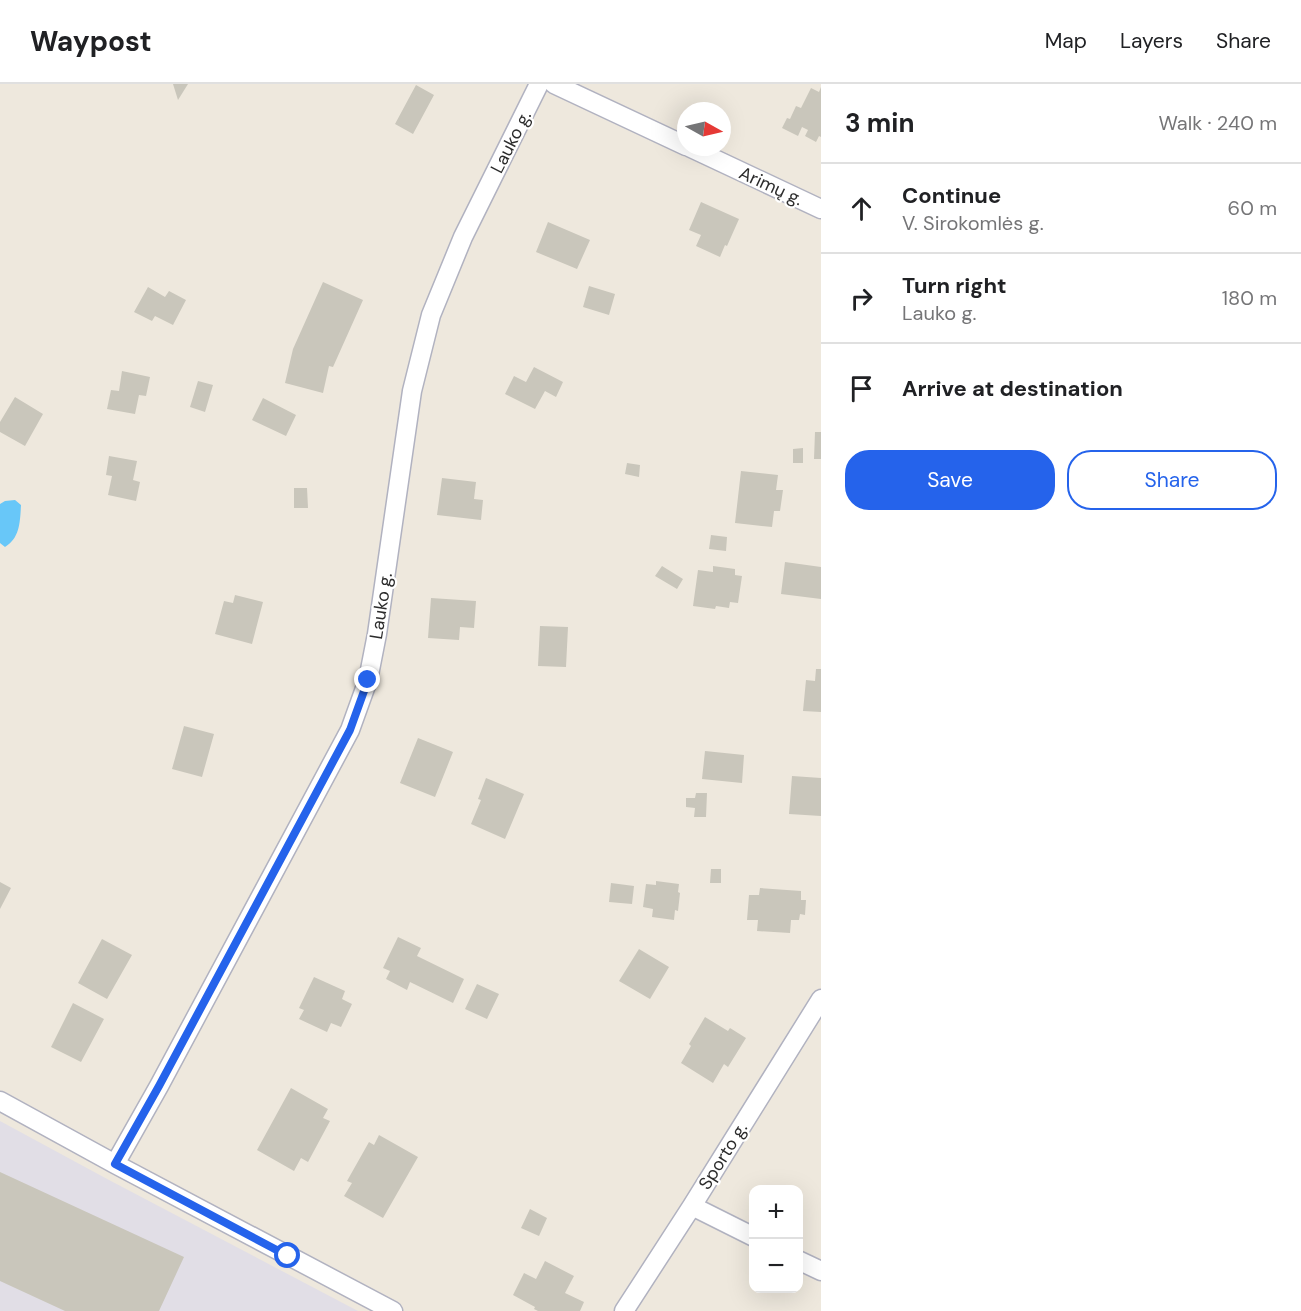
<!DOCTYPE html>
<meta charset="utf-8">
<style>
body{margin:0;font-family:"DM Sans",sans-serif;background:#f2f2f2;color:#202124}
.controls{position:absolute;right:18px;bottom:18px;display:grid;overflow:hidden;border-radius:12px;box-shadow:0 6px 24px #0002}
.controls button{width:54px;height:54px;display:grid;place-items:center;padding:0;border:0;border-bottom:2px solid #e0e0e0;background:#fff;color:#202124;font:30px sans-serif}
.compass{position:absolute;left:677px;top:18px;width:54px;height:54px;border-radius:50%;background:#fff;box-shadow:0 6px 24px #0002;rotate:98deg}
.stop{position:absolute;width:18px;height:18px;margin:-14px;border:4px solid #2563eb;border-radius:50%;background:#fff}
.stop.end{background:#2563eb;border-color:#fff;box-shadow:0 2px 6px #0008}
.list{margin:0;padding:0;list-style:none}
h2{display:flex;justify-content:space-between;align-items:center;height:78px;margin:0;padding:0 24px;font-size:26px}
h2 small{font-size:20px;font-weight:400;color:#757577}
.list li{display:grid;grid-template-columns:39px 1fr auto;gap:18px;align-items:center;box-sizing:border-box;height:90px;padding:0 24px;border-top:2px solid #e0e0e0}
.list b{display:block;font-size:22px;white-space:nowrap}
.list p{margin:0;font-size:20px;white-space:nowrap;color:#757577}
.list em{font-size:20px;font-style:normal;color:#757577}
.actions{display:flex;gap:12px;padding:18px 24px}
.actions a{flex:1;padding:14px 0;border:2px solid #2563eb;border-radius:24px;text-align:center;font-size:21px;color:#2563eb}
.actions .main{background:#2563eb;color:#fff}
.icon{flex:none;width:33px;height:33px;fill:none;stroke:currentColor;stroke-width:2;stroke-linecap:round;stroke-linejoin:round}
.map{position:relative;flex:none;width:821px;height:1227px;overflow:hidden}
header{display:flex;align-items:center;gap:36px;box-sizing:border-box;height:84px;padding:0 30px;background:#fff;border-bottom:2px solid #e0e0e0}
header strong{font-size:28px}
nav{display:flex;gap:33px;margin-inline-start:auto;font-size:21px}
main{display:flex}
aside{flex:1;background:#fff}
.map>svg:first-child{display:block}
</style>
<header>
<strong>Waypost</strong>
<nav><a>Map</a><a>Layers</a><a>Share</a></nav>
</header>
<main>
<div class="map">
<svg width="821" height="1227" viewBox="0 0 821 1227">
<rect width="100%" height="100%" fill="#eee8dd"/>
<!-- industrial -->
<path fill="#e1dee6" d="M 0,1037 L 109,1096 L 358,1227 L 0,1227 Z"/>
<!-- water -->
<path fill="#68c7f8" d="M 15,416 L 21,421 C 20,438 20,454 5,463 L 0,459 L 0,420 L 5,417 Z"/>
<!-- building -->
<path fill="#c9c6bb" d="M 173,0 L 188,0 L 178,16 Z
M 416,1 L 434,11 L 413,50 L 395,40 Z
M 821,3 L 821,53 L 819,52 L 816,58 L 805,52 L 808,46 L 802,43 L 798,52 L 782,44 L 787,34 L 790,35 L 796,22 L 801,24 L 811,4 L 819,8 Z
M 701,118 L 739,135 L 727,162 L 725,161 L 720,173 L 696,162 L 701,151 L 689,146 Z
M 548,138 L 590,156 L 577,185 L 536,168 Z
M 323,198 L 363,216 L 333,283 L 329,282 L 323,309 L 285,299 L 293,265 Z
M 589,202 L 615,210 L 609,231 L 583,223 Z
M 148,203 L 165,213 L 169,207 L 186,216 L 173,241 L 155,232 L 152,237 L 134,228 Z
M 534,283 L 563,298 L 556,313 L 545,307 L 535,325 L 505,310 L 514,292 L 526,298 Z
M 122,287 L 150,293 L 146,312 L 139,311 L 135,330 L 107,325 L 111,306 L 119,307 Z
M 198,297 L 213,301 L 205,328 L 190,323 Z
M 15,313 L 43,330 L 25,362 L 0,348 L 0,338 Z
M 263,314 L 296,331 L 286,352 L 252,336 Z
M 815,348 L 821,348 L 821,375 L 814,375 Z
M 803,364 L 803,379 L 793,379 L 793,365 Z
M 109,372 L 137,377 L 133,396 L 140,398 L 136,417 L 108,411 L 112,392 L 106,391 Z
M 627,379 L 640,381 L 639,393 L 625,390 Z
M 741,387 L 778,391 L 776,406 L 783,406 L 780,427 L 774,427 L 772,443 L 735,439 Z
M 442,394 L 476,398 L 474,415 L 483,416 L 481,436 L 437,431 Z
M 294,404 L 307,404 L 308,424 L 294,424 Z
M 711,451 L 727,453 L 726,467 L 709,465 Z
M 785,478 L 821,483 L 821,515 L 781,510 Z
M 662,482 L 683,495 L 677,505 L 655,492 Z
M 713,482 L 735,485 L 735,491 L 742,492 L 738,519 L 730,518 L 729,524 L 716,522 L 715,525 L 693,522 L 698,486 L 713,488 Z
M 235,511 L 263,518 L 252,560 L 215,550 L 224,517 L 233,519 Z
M 431,514 L 476,517 L 474,544 L 460,543 L 459,556 L 428,554 Z
M 540,542 L 568,543 L 566,583 L 538,582 Z
M 816,585 L 821,585 L 821,628 L 803,627 L 806,596 L 815,597 Z
M 184,642 L 214,650 L 202,693 L 172,685 Z
M 418,654 L 453,668 L 435,713 L 400,699 Z
M 705,667 L 744,671 L 742,699 L 702,695 Z
M 792,692 L 821,694 L 821,732 L 789,730 Z
M 486,694 L 524,710 L 505,755 L 471,740 L 481,716 L 478,715 Z
M 696,709 L 707,709 L 706,733 L 694,733 L 695,724 L 686,723 L 686,714 L 695,714 Z
M 711,785 L 721,785 L 721,799 L 710,799 Z
M 656,797 L 679,800 L 678,808 L 680,809 L 678,827 L 675,826 L 674,836 L 652,833 L 653,825 L 643,823 L 646,800 L 656,801 Z
M 0,798 L 11,804 L 0,825 Z
M 611,799 L 634,802 L 632,820 L 609,818 Z
M 760,804 L 801,807 L 801,816 L 806,816 L 805,831 L 800,830 L 799,836 L 791,836 L 790,849 L 757,847 L 758,836 L 747,836 L 749,811 L 759,811 Z
M 398,853 L 421,864 L 417,872 L 464,895 L 453,919 L 410,898 L 407,906 L 386,895 L 390,887 L 383,884 Z
M 102,855 L 132,871 L 107,915 L 78,899 Z
M 639,865 L 669,883 L 650,915 L 619,897 Z
M 314,893 L 345,907 L 342,915 L 352,920 L 341,943 L 331,939 L 327,948 L 299,935 L 304,926 L 299,924 Z
M 477,900 L 499,910 L 487,935 L 465,925 Z
M 73,919 L 104,935 L 81,978 L 51,963 Z
M 705,933 L 728,947 L 730,944 L 746,954 L 728,983 L 724,980 L 713,999 L 681,979 L 691,962 L 689,960 Z
M 291,1004 L 328,1025 L 323,1034 L 330,1037 L 308,1078 L 301,1074 L 294,1087 L 257,1066 Z
M 379,1051 L 418,1073 L 383,1134 L 344,1112 L 352,1099 L 347,1097 L 369,1058 L 374,1061 Z
M 0,1088 L 184,1173 L 159,1227 L 65,1227 L 0,1197 Z
M 530,1125 L 547,1134 L 539,1152 L 521,1144 Z
M 545,1177 L 574,1192 L 565,1209 L 584,1218 L 580,1227 L 538,1227 L 534,1225 L 535,1223 L 513,1211 L 524,1189 L 536,1195 Z"/>
<g fill="none" stroke-linecap="round" stroke-linejoin="round">
<!-- minor casing -->
<g stroke="#b1b2c0" stroke-width="21">
<path id="minor" d="M 554,0 L 686,62
M 689,63 L 821,125
M 0,1017 L 115,1080 L 393,1227
M 115,1080 L 159,1002 L 350,646 L 368,596 L 377,550 L 412,307 L 431,231 L 463,153 L 539,0
M 692,1122 L 754,1153
M 798,1176 L 821,1187
M 624,1227 L 692,1122 L 821,915"/>
</g>
<!-- minor -->
<use href="#minor" stroke="#fff" stroke-width="18"/>
</g>
<g fill="none" stroke-linecap="round" stroke-linejoin="round">
<!-- route -->
<path stroke="#2563eb" stroke-width="8" d="M 288,1172 L 115,1080 L 159,1002 L 350,646 L 368,596"/>
</g>
<g text-anchor="middle" stroke-width="4.5" stroke-linejoin="round" paint-order="stroke">
<!-- street labels -->
<g font-size="18" fill="#2c2c2c" stroke="#fff">
<text transform="translate(511 58) rotate(-63)" y="6">Lauko g.</text>
<text transform="translate(771 102) rotate(25)" y="6">Arimų g.</text>
<text transform="translate(381 522) rotate(-81)" y="6">Lauko g.</text>
<text transform="translate(723 1072) rotate(-58)" y="6">Sporto g.</text>
</g>
</g>
</svg>
<div class="controls">
<button>+</button>
<button>−</button>
</div>
<svg class="compass" viewBox="-18 -18 36 36"><path d="M0-13l5 13h-10z" fill="#e53935"/><path d="M0 13l5-13h-10z" fill="#757577"/></svg>
<div class="stop" style="left:288px;top:1172px"></div>
<div class="stop end" style="left:368px;top:596px"></div>
</div>
<aside>
<h2>3 min<small>Walk · 240 m</small></h2>
<ul class="list">
<li><svg class="icon" aria-label="ahead" viewBox="0 0 24 24"><path d="M12 20V5M6 11l6-6 6 6"/></svg><div><b>Continue</b><p>V. Sirokomlės g.</p></div><em>60 m</em></li>
<li><svg class="icon" aria-label="right" viewBox="0 0 24 24"><path d="M7 20v-9h11M14 6l5 5-5 5"/></svg><div><b>Turn right</b><p>Lauko g.</p></div><em>180 m</em></li>
<li><svg class="icon" aria-label="arrive" viewBox="0 0 24 24"><path d="M6 21V4h12l-3 4 3 4H6"/></svg><div><b>Arrive at destination</b></div></li>
</ul>
<div class="actions"><a class="main">Save</a><a>Share</a></div>
</aside>
</main>
